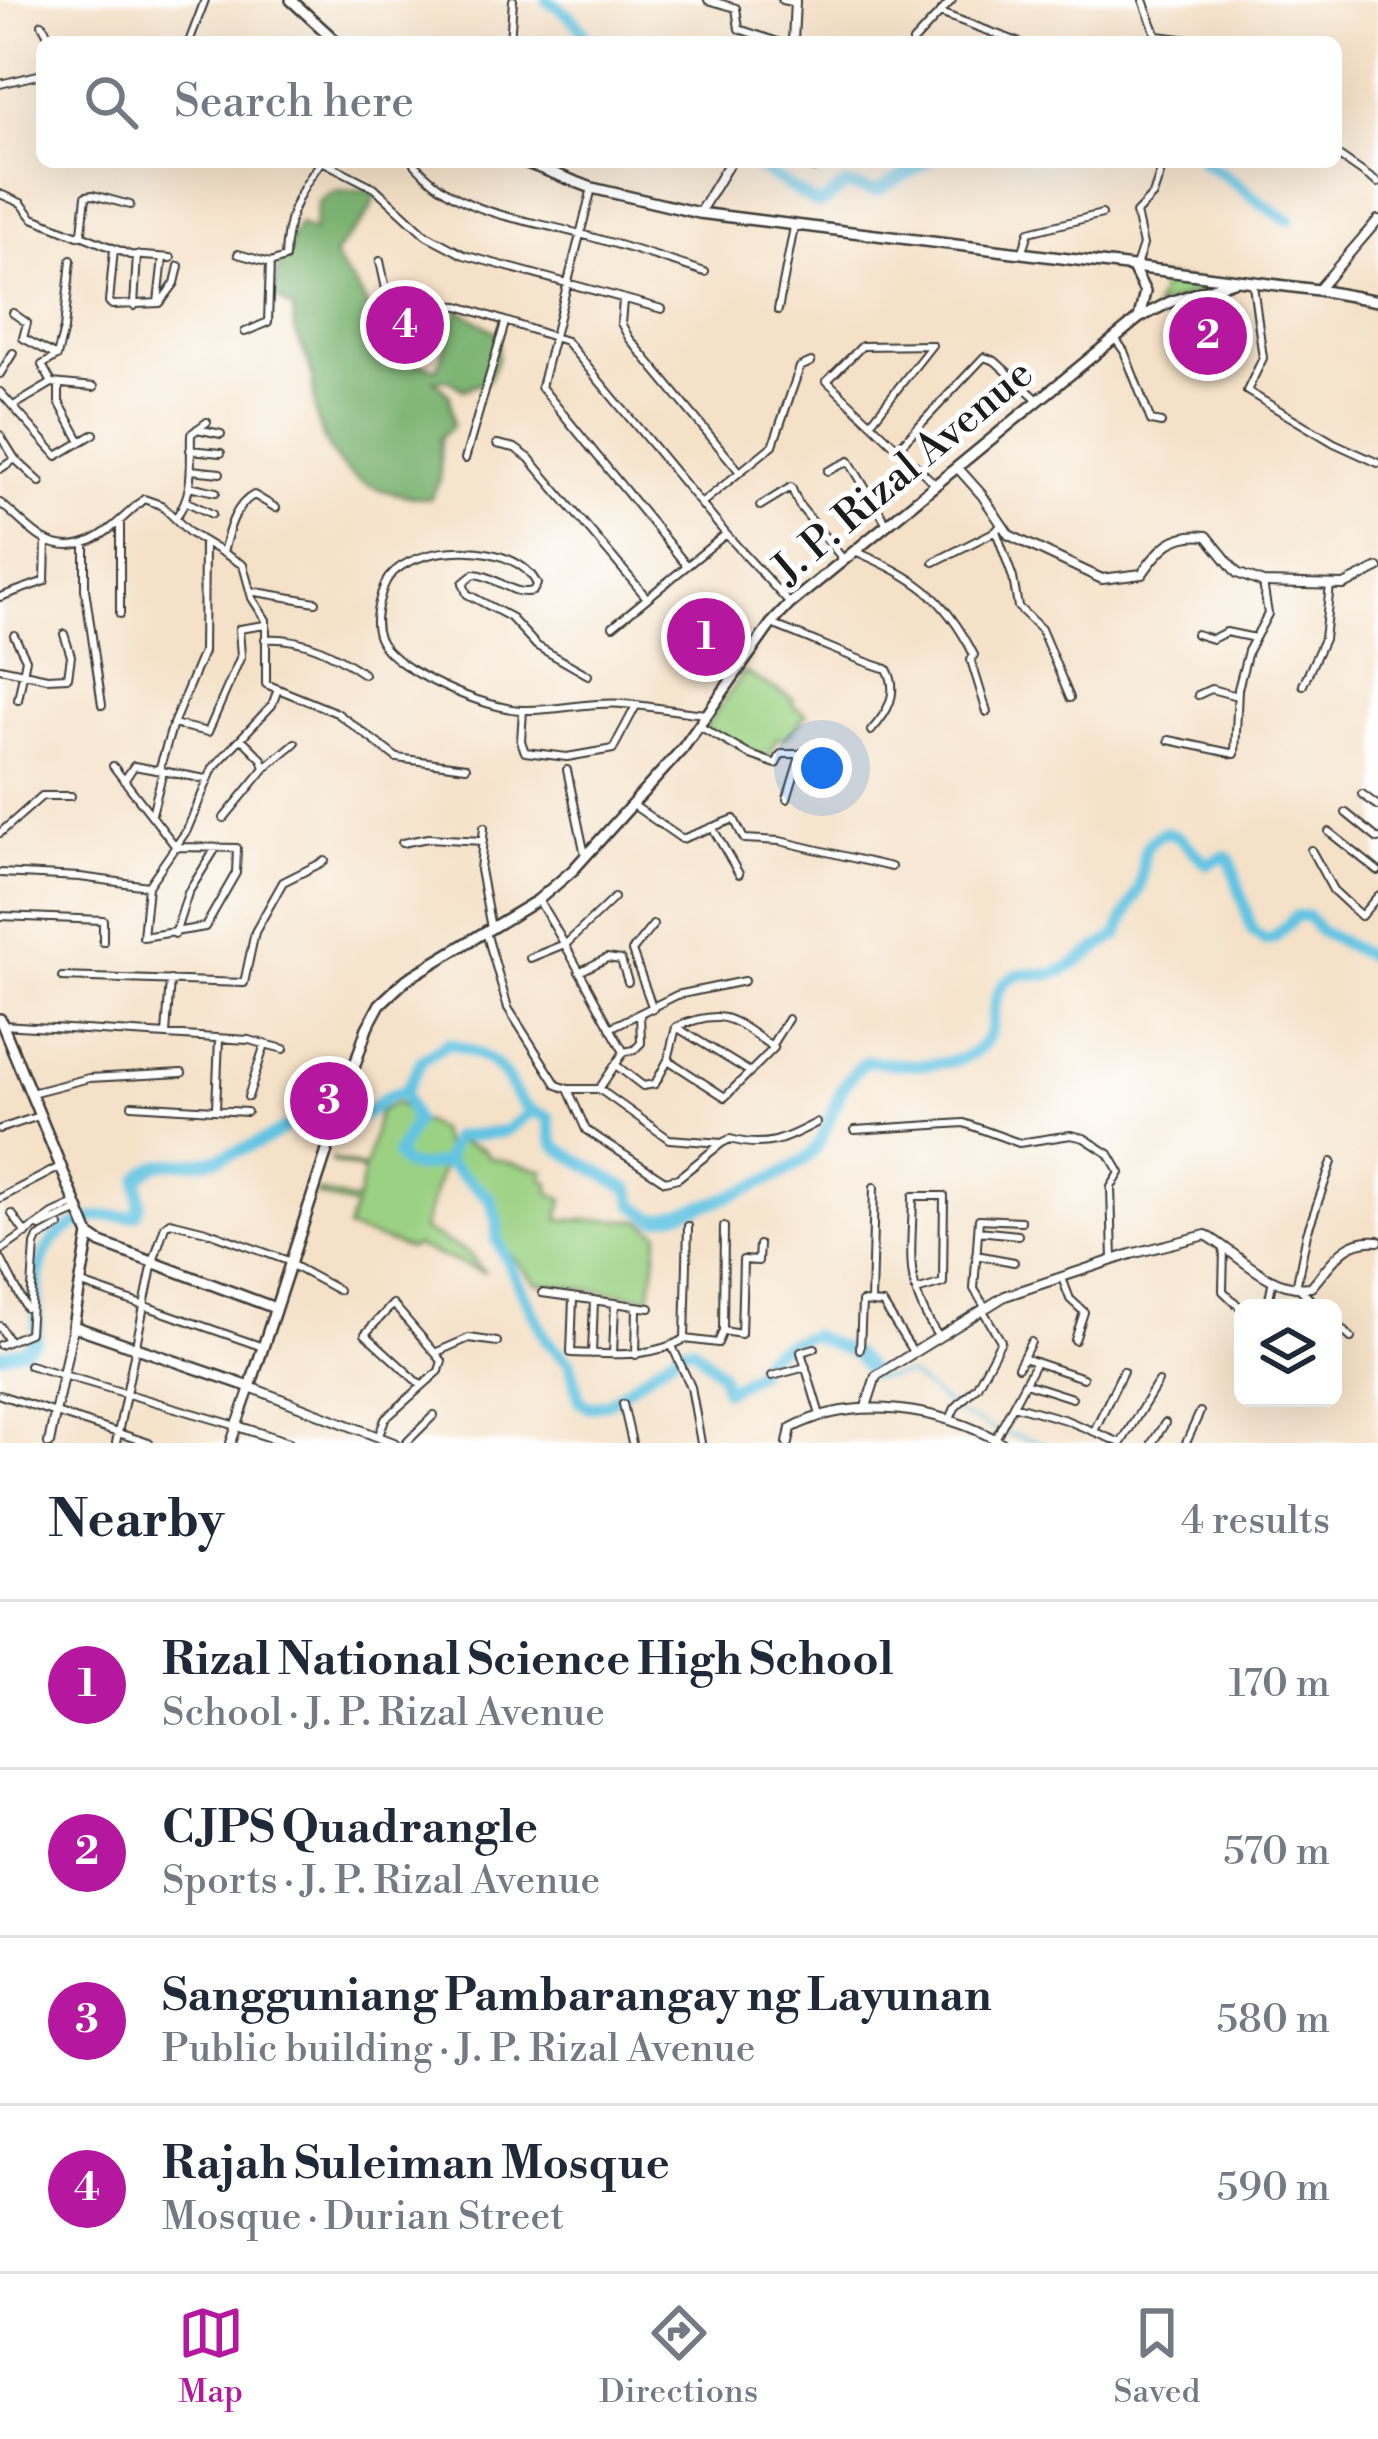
<!DOCTYPE html>
<meta charset="utf-8">
<style>
body{margin:0;font-family:"Libre Bodoni",serif;background:#f2f2f3;color:#1f2937}
.controls{position:absolute;right:36px;bottom:36px;display:grid;overflow:hidden;border-radius:18px;box-shadow:0 12px 48px #0002}
.controls button{width:108px;height:108px;display:grid;place-items:center;padding:0;border:0;border-bottom:3px solid #e0e1e3;background:#fff;color:#1f2937;font:60px sans-serif}
.you{position:absolute;left:822px;top:768px;width:42px;height:42px;margin:-30px;border:9px solid #fff;border-radius:50%;background:#1a73e8;box-shadow:0 0 0 18px #1a73e833}
.badge{display:grid;place-items:center;width:78px;height:78px;border-radius:50%;background:#b5179e;color:#fff;font-size:39px;font-weight:700}
.pin{position:absolute;translate:-50% -50%;border:6px solid #fff;box-shadow:0 3px 12px #0006}
.list{margin:0;padding:0;list-style:none}
h2{display:flex;justify-content:space-between;align-items:center;height:156px;margin:0;padding:0 48px;font-size:51px}
h2 small{font-size:39px;font-weight:400;color:#747a83}
.list li{display:grid;grid-template-columns:78px 1fr auto;gap:36px;align-items:center;box-sizing:border-box;height:168px;padding:0 48px;border-top:3px solid #e0e1e3}
.list b{display:block;font-size:45px;white-space:nowrap}
.list p{margin:0;font-size:39px;white-space:nowrap;color:#747a83}
.list em{font-size:39px;font-style:normal;color:#747a83}
.icon{flex:none;width:66px;height:66px;fill:none;stroke:currentColor;stroke-width:2;stroke-linecap:round;stroke-linejoin:round}
.map{position:relative;flex:none;width:1378px;height:1443px;overflow:hidden}
.search{position:absolute;background:#fff;box-shadow:0 12px 48px #0002;left:36px;right:36px;top:36px;height:132px;display:flex;align-items:center;gap:30px;box-sizing:border-box;padding:0 42px;border-radius:18px;color:#747a83;font-size:45px}
.sheet{height:828px;background:#fff}
nav{display:flex;justify-content:space-around;align-items:center;box-sizing:border-box;height:168px;border-top:3px solid #e0e1e3;background:#fff;font-size:33px;color:#747a83}
nav a{display:grid;justify-items:center;gap:6px}
nav .on{color:#b5179e}
.map>svg:first-child{display:block}
</style>
<div class="map">
<svg width="1378" height="1443" viewBox="0 0 1378 1443">
<rect width="100%" height="100%" fill="#fff"/>
<filter id="ink" filterUnits="userSpaceOnUse"><feTurbulence type="fractalNoise" baseFrequency=".00833" numOctaves="2"/><feDisplacementMap in="SourceGraphic" scale="24" xChannelSelector="R" yChannelSelector="G"/><feConvolveMatrix kernelMatrix="1 2 1 2 8 2 1 2 1" color-interpolation-filters="sRGB"/></filter>
<filter id="wash" filterUnits="userSpaceOnUse"><feTurbulence type="fractalNoise" baseFrequency=".004" numOctaves="4" result="noise"/><feDisplacementMap in="SourceGraphic" scale="48" xChannelSelector="R" yChannelSelector="G"/><feGaussianBlur stdDeviation="2.7" result="paint"/><feColorMatrix in="noise" values="0 0 0 0 0 0 0 0 0 0 0 0 0 0 0 0 0 1.4 0 .05"/><feComposite in="paint" operator="in"/></filter>
<g filter="url(#wash)">
<rect width="100%" height="100%" fill="#f4e1c7"/>
<!-- green -->
<path fill="#9bd183" stroke="#5c7650" stroke-width="3" d="M 1155,277 L 1222,284 L 1154,308 L 1161,291 Z
M 744,672 L 793,699 L 793,705 L 807,714 L 787,737 L 777,739 L 768,760 L 705,728 Z
M 396,1102 L 407,1110 L 411,1121 L 425,1122 L 438,1129 L 446,1149 L 451,1149 L 454,1140 L 484,1150 L 489,1157 L 545,1171 L 542,1179 L 550,1183 L 550,1193 L 563,1199 L 558,1220 L 640,1220 L 659,1233 L 650,1297 L 536,1283 L 504,1247 L 491,1196 L 450,1161 L 444,1161 L 423,1230 L 468,1253 L 485,1273 L 415,1246 L 410,1249 L 347,1229 L 355,1207 L 317,1195 L 319,1191 L 357,1202 L 364,1171 L 331,1162 L 332,1159 L 365,1168 L 379,1112 Z"/>
<!-- forest -->
<path fill="#7cb371" stroke="#4c6846" stroke-width="3" d="M 333,191 L 377,191 C 369,223 351,231 334,255 C 341,272 356,283 363,298 C 369,310 375,323 382,335 L 406,340 L 403,358 L 437,369 L 458,309 L 499,334 L 497,360 L 487,381 L 463,390 L 449,380 L 434,380 L 450,396 L 453,426 L 440,438 L 440,480 L 430,499 C 373,492 333,481 317,418 C 313,403 315,387 311,371 C 305,345 292,340 294,310 L 271,294 L 282,257 L 299,224 L 313,232 L 318,202 Z"/>
<g fill="none" stroke-linecap="round" stroke-linejoin="round">
<!-- stream -->
<path stroke="#64c4e2" stroke-width="3" d="M 878,1378 L 909,1374 L 949,1406
M 957,1413 L 998,1431 L 1043,1443"/>
<!-- river -->
<path stroke="#64c4e2" stroke-width="12" d="M 547,0 C 563,10 583,24 588,42
M 749,162 L 816,203 L 824,202 L 845,185 L 877,191 L 927,162
M 1202,162 C 1236,177 1255,204 1289,220
M 404,1093 L 422,1060 L 448,1043 C 464,1048 481,1053 494,1064 C 519,1084 507,1105 549,1117 C 550,1126 550,1138 555,1145 C 557,1149 619,1183 630,1190 L 634,1205 L 655,1219 C 688,1214 799,1175 816,1148 C 837,1115 832,1087 867,1061 C 904,1065 982,1076 992,1025 C 995,1009 993,994 1007,981 C 1022,968 1035,977 1052,974 C 1073,969 1097,946 1117,936 C 1122,918 1131,907 1138,891 C 1150,864 1131,850 1165,832 L 1179,837 L 1207,864 L 1225,856 L 1230,859 L 1252,930 L 1264,940 L 1274,938 L 1296,916 L 1308,916 L 1320,931 L 1378,961
M 445,1163 L 454,1137 L 504,1132 L 531,1112
M 0,1355 L 24,1349 L 36,1339 C 40,1282 27,1233 97,1217 C 109,1214 122,1218 135,1215 L 140,1204 L 138,1180 C 156,1154 190,1168 216,1159 C 234,1153 252,1146 269,1138 C 280,1132 290,1123 302,1120 C 319,1115 351,1122 357,1119 C 375,1112 381,1092 404,1093 L 415,1121 L 397,1154 L 403,1164 L 415,1167 L 447,1163 L 490,1198 L 497,1220 L 497,1240 L 547,1341 L 570,1363 L 580,1402 L 589,1407 L 608,1403 L 683,1348 L 693,1347 L 720,1373 L 726,1391 L 756,1373 C 762,1349 791,1343 812,1335 L 855,1354 L 872,1373"/>
</g>
</g>
<g filter="url(#ink)">
<g fill="none" stroke-linecap="round" stroke-linejoin="round">
<!-- minor casing -->
<g stroke="#3c3a36" stroke-width="10">
<path id="minor" d="M 708,0 L 736,8 L 739,29 L 778,42
M 782,0 L 796,3
M 1143,0 L 1159,42
M 940,13 L 1018,42
M 42,24 L 52,42
M 1158,36 L 1204,42
M 189,42 L 205,0
M 510,42 L 513,0
M 913,42 L 952,0
M 0,84 L 42,74
M 1336,154 L 1378,183
M 324,162 L 375,188 L 426,235 L 464,255 L 662,309
M 413,162 C 460,216 516,216 580,234 C 622,245 664,259 705,272
M 795,162 L 814,168 L 819,162
M 592,188 L 541,387 L 687,566
M 0,194 L 21,203 L 33,218 L 78,236 L 82,232 L 86,196 L 93,195 L 130,205
M 81,235 L 130,255 L 171,258
M 114,249 L 109,302 L 112,305 L 160,303 L 175,283 L 179,266
M 1023,251 L 1029,232 L 1102,214
M 238,254 L 270,263
M 380,261 L 389,303 L 459,306 L 566,341 L 726,534 L 790,604
M 1136,266 L 1143,245 L 1136,213 L 1153,195 L 1164,162
M 1253,285 L 1263,358 L 1247,391 L 1334,443 L 1378,463
M 623,301 L 621,323 L 629,338 L 740,472
M 158,302 L 163,258
M 134,306 L 137,255
M 778,310 L 794,227
M 13,313 L 27,323 L 23,338 L 57,356
M 245,332 L 268,322 L 270,263 L 285,258 C 286,219 297,193 321,162
M 1114,337 L 1124,351 L 1151,421 L 1161,423
M 0,374 L 13,353
M 52,383 L 42,365 L 57,356 L 64,329 L 71,260
M 59,386 L 59,402 L 80,440
M 0,392 L 57,456 L 94,434
M 15,405 L 52,383 L 94,387
M 872,421 L 932,345 L 862,346 L 827,381 L 935,484
M 197,429 L 221,434
M 0,435 L 15,459 L 40,482
M 497,444 L 515,448 L 529,458 L 647,598
M 899,447 L 984,357 L 995,361 L 1037,399
M 190,450 L 221,453
M 465,459 L 505,323
M 0,469 L 15,459
M 191,470 L 220,473
M 828,471 L 849,461 L 887,524
M 189,486 L 216,492
M 185,501 L 212,514
M 0,503 C 15,514 29,531 45,540 C 86,561 117,522 144,499 L 161,505 L 190,533 L 243,565 L 252,598 L 266,620 L 266,684 L 337,713 L 397,758 L 466,767
M 702,503 L 773,445 L 800,367 L 811,362
M 760,506 L 791,487 L 799,505 L 843,559
M 176,517 C 195,492 190,463 191,434 L 207,422
M 1000,526 L 996,531 L 1013,578 L 1018,607 L 1041,629 L 1070,698
M 85,544 L 85,589 L 102,705
M 855,551 C 916,578 943,594 974,655 L 971,660 L 987,712
M 223,553 C 228,532 234,505 254,495 L 276,508
M 934,562 L 996,531
M 250,591 L 316,602
M 0,597 L 45,581 L 46,540
M 120,614 L 120,524
M 771,624 C 810,638 847,657 887,669 C 900,693 887,713 871,731
M 613,626 L 726,534
M 1196,634 L 1212,639 L 1226,632 L 1255,638
M 14,635 L 26,659 L 18,700
M 265,639 C 301,636 335,654 364,674
M 0,668 L 47,678 L 68,677 L 71,656 L 64,634
M 588,675 L 537,646 L 510,617 L 467,594 L 463,583 L 474,574 C 496,575 512,597 533,591 L 537,584 C 516,540 417,542 389,577 C 384,583 381,594 379,602 C 376,614 374,626 379,638 C 392,671 489,710 523,710 C 557,711 591,701 624,704 C 652,706 679,712 707,714
M 1303,685 L 1324,639 L 1330,585
M 1198,695 L 1211,689 L 1237,696
M 523,710 L 521,741 L 525,752 L 567,757 L 613,749 L 636,706
M 173,724 L 208,732 L 241,656 L 239,629 L 265,625
M 699,726 L 748,754 L 776,764 L 781,754 L 816,754
M 1169,740 L 1235,754 L 1238,689 L 1248,651 L 1268,614 L 1263,583
M 113,766 L 176,847 L 237,848 L 236,873 L 205,927 L 143,937 L 148,886 L 187,830 L 213,768 L 272,705 L 278,689
M 265,768 L 295,743
M 159,770 L 173,724 L 203,652 L 204,542
M 567,770 L 585,855
M 124,781 L 134,766 L 206,779
M 1362,794 L 1378,806
M 787,799 L 801,753
M 633,805 L 682,839 L 734,819 L 744,839 L 780,841 L 891,867
M 1346,813 L 1378,839
M 152,814 L 163,771
M 224,818 L 265,768 L 262,759 L 242,739
M 484,827 L 480,870 L 491,928
M 712,827 L 739,874
M 1329,832 L 1378,871
M 0,833 L 42,796 L 71,796
M 402,843 L 428,838 L 483,841
M 1311,850 L 1333,890 L 1361,916 L 1378,896
M 0,873 L 80,877 L 148,886
M 538,900 C 570,949 594,1001 624,1052
M 0,916 L 103,920 L 103,942
M 653,925 L 632,951 L 653,1009
M 486,932 L 508,1008 L 557,1085 L 568,1089 L 599,1089 L 669,1139 L 722,1143 L 730,1139 C 766,1149 784,1140 816,1123
M 175,934 L 188,893 L 216,848
M 530,958 L 567,943 L 614,898
M 579,972 L 607,958 L 621,960 L 628,982
M 62,977 L 244,983 L 255,932 L 283,882 L 325,861
M 2,1025 L 249,1040 L 284,1049
M 676,1027 L 750,1072
M 610,1028 L 677,995 L 744,981
M 166,1034 L 170,980
M 771,1046 L 788,1019
M 668,1060 L 725,1097 L 774,1048 C 733,1020 726,1006 676,1027
M 617,1066 L 643,1086 L 655,1084 L 668,1060 L 676,1027
M 568,1089 L 586,1130 L 665,1181 L 678,1178 L 722,1143
M 599,1089 L 624,1052 L 634,1050 L 641,1043 L 640,1014
M 31,1093 L 89,1078 L 182,1073
M 248,1097 L 265,1044
M 132,1105 L 247,1112
M 216,1108 L 219,1039
M 0,1129 L 39,1116
M 855,1130 L 964,1123 L 1019,1143 L 1071,1135 L 1084,1138 L 1109,1154 L 1120,1173 L 1111,1187 L 1113,1260
M 0,1198 L 60,1167
M 12,1214 L 26,1234
M 40,1227 L 77,1211
M 978,1231 L 1018,1235
M 1224,1248 L 1223,1291 L 1243,1310
M 0,1251 L 53,1214 L 75,1204
M 976,1255 L 1014,1262
M 0,1257 L 26,1308
M 290,1264 L 338,1290
M 1062,1278 L 1070,1299 L 1084,1312 L 1075,1340
M 82,1284 L 263,1347
M 1296,1288 L 1307,1233 L 1332,1162
M 1299,1288 L 1319,1308
M 916,1291 L 943,1283 L 944,1196 L 913,1196 C 912,1257 903,1283 938,1336
M 542,1293 L 650,1308
M 573,1298 L 571,1353 C 613,1354 648,1359 685,1339 L 718,1343 L 723,1331 L 741,1334 L 743,1260 L 758,1261 L 759,1245
M 871,1302 L 874,1187
M 985,1307 L 974,1289 L 979,1219 L 1021,1221
M 1267,1308 L 1273,1279
M 1333,1321 L 1351,1338
M 0,1326 L 7,1338
M 723,1331 L 724,1227
M 685,1339 L 688,1226
M 0,1345 L 29,1333 L 35,1245 L 38,1238 L 60,1226
M 672,1346 L 691,1387 L 701,1443
M 815,1348 L 801,1352 L 820,1415
M 860,1349 L 862,1302 L 883,1304 L 913,1352
M 437,1352 L 469,1338 L 497,1342
M 592,1354 L 594,1300
M 613,1354 L 615,1303
M 636,1355 L 637,1307
M 1023,1358 L 1083,1378
M 29,1365 L 237,1426
M 1018,1367 L 1031,1342
M 772,1376 L 806,1367
M 1025,1383 L 1072,1398
M 0,1395 L 149,1443
M 623,1404 L 632,1443
M 1013,1405 L 1066,1420 L 1121,1443
M 950,1419 L 955,1408 L 977,1386 L 1001,1341 L 982,1309
M 1094,1431 L 1123,1371
M 379,1435 L 385,1419 L 439,1371 L 442,1361 L 393,1304 L 365,1334 L 422,1386
M 995,1439 L 1036,1362
M 116,1443 L 153,1262 L 165,1226 L 170,1222 L 206,1231 L 291,1262
M 406,1443 L 434,1415
M 1121,1443 L 1158,1382
M 1152,1443 L 1165,1423
M 1186,1443 L 1200,1412"/>
</g>
<!-- tertiary casing -->
<g stroke="#3c3a36" stroke-width="12">
<path id="tertiary" d="M 793,42 L 795,0
M 699,213 L 730,162
M 1318,290 L 1378,220
M 957,467 L 982,495 L 1009,535 L 1102,579 L 1142,574 C 1160,548 1174,532 1207,536 L 1237,573 L 1263,583 L 1344,585 L 1378,568
M 866,1407 L 876,1376 L 1005,1296 L 1131,1254 L 1206,1235 C 1239,1254 1269,1292 1311,1287 C 1332,1264 1343,1238 1378,1241
M 237,1426 L 289,1443
M 49,1443 L 73,1326
M 231,1443 L 250,1387 L 394,1443
M 788,1443 L 791,1428 C 855,1394 941,1408 1002,1443"/>
</g>
<!-- secondary casing -->
<g stroke="#3c3a36" stroke-width="14">
<path id="secondary" d="M 1134,270 L 1145,292 L 1139,318
M 0,1019 L 89,1235 L 73,1326 L 250,1387 L 367,1028 L 380,1004 L 407,979 L 538,900 L 573,870 L 683,748 L 771,624 L 790,604 L 1139,318 L 1170,302 L 1233,281
M 89,1235 L 101,1243 L 275,1308"/>
</g>
<!-- primary casing -->
<g stroke="#3c3a36" stroke-width="14">
<path id="primary" d="M 291,0 L 337,42
M 524,162 L 592,188 L 699,213 L 1318,290 L 1378,301"/>
</g>
<!-- minor -->
<use href="#minor" stroke="#fff" stroke-width="6"/>
<!-- tertiary -->
<use href="#tertiary" stroke="#fff" stroke-width="8"/>
<!-- secondary -->
<use href="#secondary" stroke="#fff" stroke-width="9"/>
<!-- primary -->
<use href="#primary" stroke="#fff" stroke-width="9"/>
</g>
</g>
<g text-anchor="middle" stroke-width="10" stroke-linejoin="round" paint-order="stroke">
<!-- street labels -->
<g font-size="42" fill="#1c1c1c" stroke="#fff">
<text transform="translate(902 470) rotate(-40)" y="15">J. P. Rizal Avenue</text>
</g>
</g>
</svg>
<div class="controls">
<button><svg class="icon" aria-label="layers" viewBox="0 0 24 24"><path d="M12 4l9 5-9 5-9-5zM3 14l9 5 9-5"/></svg></button>
</div>
<div class="you"></div>
<div class="pin badge" style="left:706px;top:637px">1</div>
<div class="pin badge" style="left:1208px;top:336px">2</div>
<div class="pin badge" style="left:329px;top:1101px">3</div>
<div class="pin badge" style="left:405px;top:325px">4</div>
<div class="search"><svg class="icon" aria-label="search" viewBox="0 0 24 24"><circle cx="10" cy="10" r="6"/><path d="M15 15l6 6"/></svg>Search here</div>
</div>
<section class="sheet">
<h2>Nearby<small>4 results</small></h2>
<ul class="list">
<li><span class="badge">1</span><div><b>Rizal National Science High School</b><p>School · J. P. Rizal Avenue</p></div><em>170 m</em></li>
<li><span class="badge">2</span><div><b>CJPS Quadrangle</b><p>Sports · J. P. Rizal Avenue</p></div><em>570 m</em></li>
<li><span class="badge">3</span><div><b>Sangguniang Pambarangay ng Layunan</b><p>Public building · J. P. Rizal Avenue</p></div><em>580 m</em></li>
<li><span class="badge">4</span><div><b>Rajah Suleiman Mosque</b><p>Mosque · Durian Street</p></div><em>590 m</em></li>
</ul>
</section>
<nav>
<a class="on"><svg class="icon" aria-label="map" viewBox="0 0 24 24"><path d="M3 6l6-2 6 2 6-2v14l-6 2-6-2-6 2zM9 4v14M15 6v14"/></svg>Map</a>
<a><svg class="icon" aria-label="directions" viewBox="0 0 24 24"><path d="M12 3l9 9-9 9-9-9zM9 14v-3h6M13 9l2 2-2 2"/></svg>Directions</a>
<a><svg class="icon" aria-label="saved" viewBox="0 0 24 24"><path d="M7 4h10v16l-5-4-5 4z"/></svg>Saved</a>
</nav>
